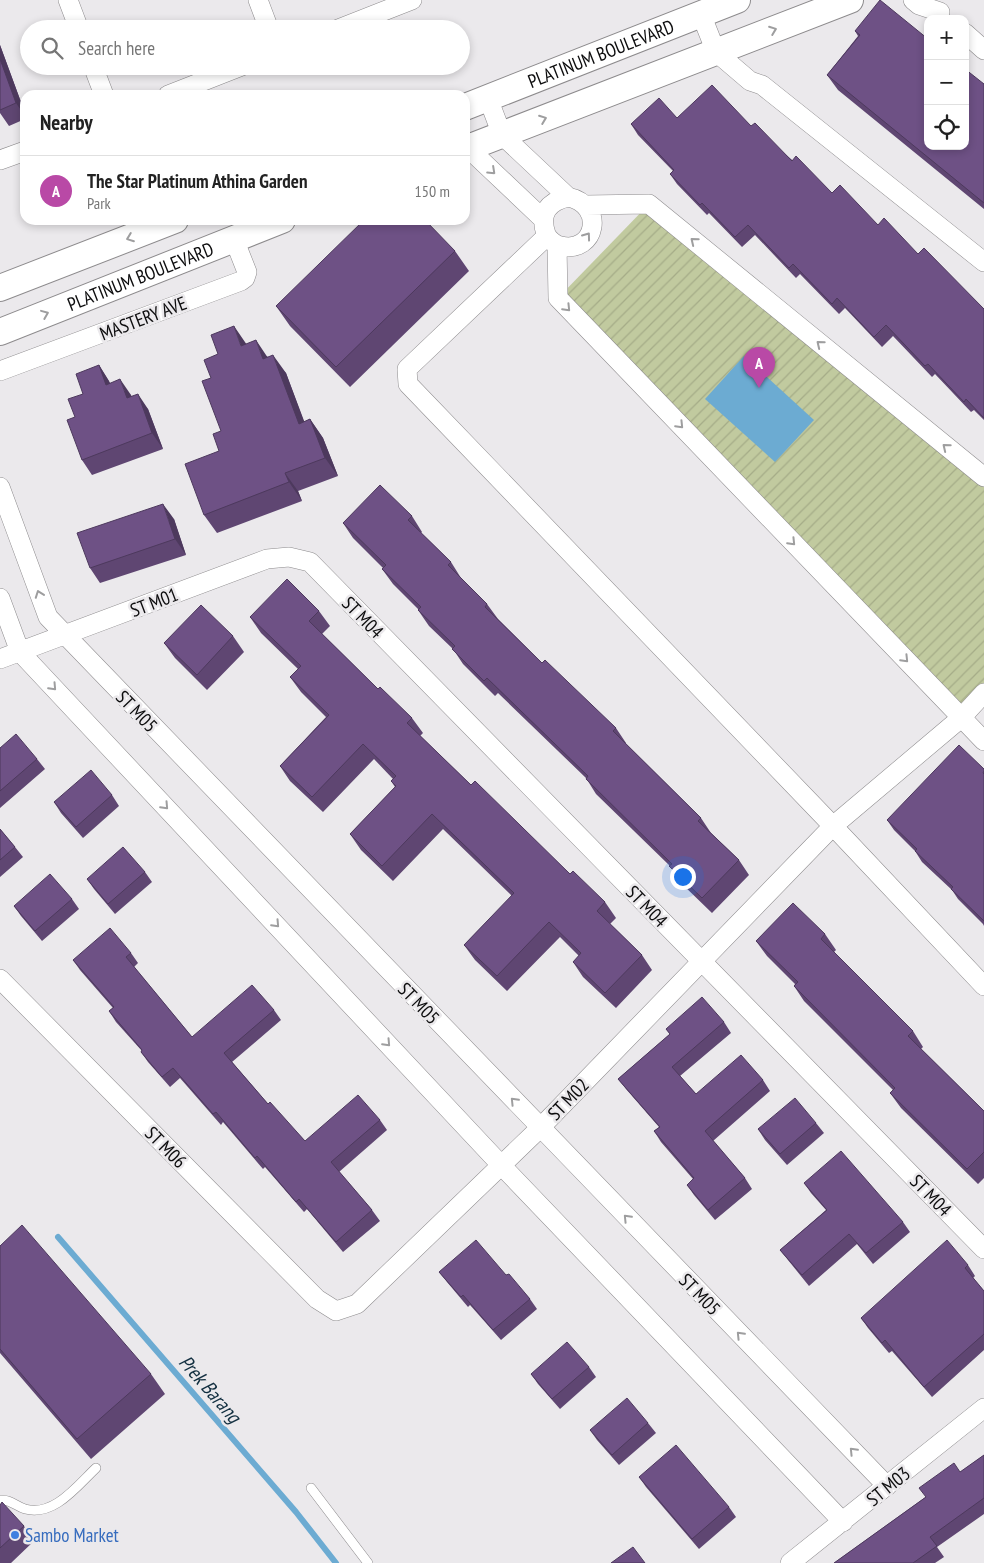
<!DOCTYPE html>
<meta charset="utf-8">
<style>
body{margin:0;font-family:"PT Sans Narrow",sans-serif;background:#f6f6f6;color:#222}
.controls{position:absolute;right:15px;top:15px;display:grid;overflow:hidden;border-radius:10px;box-shadow:0 2px 8px #0003}
.controls button{width:45px;height:45px;display:grid;place-items:center;padding:0;border:0;border-bottom:1px solid #e0e0e0;background:#fff;color:#222;font:25px sans-serif}
.you{position:absolute;left:682px;top:876px;width:18px;height:18px;margin:-12px;border:4px solid #fff;border-radius:50%;background:#1a73e8;box-shadow:0 0 0 8px #1a73e833}
.badge{display:grid;place-items:center;width:32px;height:32px;border-radius:50%;background:#b949a6;color:#fff;font-size:16px;font-weight:700}
.pin{position:absolute;translate:-50% -41px;filter:drop-shadow(0 1px 2px #0008)}
.pin::after{content:'';position:absolute;top:26px;width:18px;height:15px;background:inherit;clip-path:polygon(0 0,100% 0,50% 100%)}
.list{margin:0;padding:0;list-style:none}
h2{display:flex;justify-content:space-between;align-items:center;height:65px;margin:0;padding:0 20px;font-size:21px}
h2 small{font-size:16px;font-weight:400;color:#767676}
.list li{display:grid;grid-template-columns:32px 1fr auto;gap:15px;align-items:center;box-sizing:border-box;height:70px;padding:0 20px;border-top:1px solid #e0e0e0}
.list b{display:block;font-size:19px;white-space:nowrap}
.list p{margin:0;font-size:16px;white-space:nowrap;color:#767676}
.list em{font-size:16px;font-style:normal;color:#767676}
.icon{flex:none;width:28px;height:28px;fill:none;stroke:currentColor;stroke-width:2;stroke-linecap:round;stroke-linejoin:round}
.map{position:relative;flex:none;width:984px;height:1563px;overflow:hidden}
.search{position:absolute;background:#fff;box-shadow:0 2px 8px #0003;left:20px;top:20px;width:450px;height:55px;display:flex;align-items:center;gap:12px;box-sizing:border-box;padding:0 18px;border-radius:28px;color:#767676;font-size:19px}
.panel{position:absolute;background:#fff;box-shadow:0 2px 8px #0003;left:20px;top:90px;width:450px;height:135px;border-radius:15px}
.map>svg:first-child{display:block}
</style>
<div class="map">
<svg width="984" height="1563" viewBox="0 0 984 1563">
<defs>
<pattern id="garden-furrows" width="10" height="10" patternUnits="userSpaceOnUse" patternTransform="scale(1.25)"><rect width="10" height="10" fill="#c1ca9f"/><path d="M-1 1l2-2M0 10L10 0M9 11l2-2" fill="none" stroke="#a5ac88"/></pattern>
</defs>
<rect width="100%" height="100%" fill="#ebe9ec"/>
<!-- garden -->
<path fill="url(#garden-furrows)" d="M 649,204 L 984,477 L 984,693 L 961,718 L 558,298 Z"/>
<!-- water -->
<path fill="#6cabd2" d="M 744,356 L 814,420 L 775,462 L 705,399 Z"/>
<g fill="none" stroke-linecap="round" stroke-linejoin="round">
<!-- stream -->
<path stroke="#6cabd2" stroke-width="6" d="M 58,1237 L 296,1512 L 336,1563"/>
<!-- lane casing -->
<g stroke="#8d8b8d" stroke-width="10">
<path id="lane" d="M 311,1488 L 368,1563
M 0,1500 C 10,1499 16,1506 25,1509 C 54,1517 77,1486 96,1468"/>
</g>
<!-- street casing -->
<g stroke="#8d8b8d" stroke-width="20">
<path id="street" d="M 68,0 L 79,29
M 258,0 L 269,29
M 913,0 L 919,5 L 940,12
M 701,14 L 716,52 L 750,81 L 762,85 L 984,262
M 338,29 L 412,0
M 965,33 L 984,50
M 93,66 L 104,95
M 168,95 L 242,66
M 488,98 L 502,135 L 568,197 C 606,205 596,254 561,246 C 555,245 548,239 546,234 C 539,213 548,202 568,197
M 465,141 L 468,148 L 543,219
M 0,160 L 25,151
M 586,205 L 649,204 L 984,477
M 547,236 L 407,369 L 408,384 L 833,826 L 984,986
M 557,245 L 558,298 L 984,741
M 0,371 L 241,281 L 245,278 L 247,272 L 234,239
M 0,487 L 48,617 L 887,1486
M 0,598 L 20,652 L 502,1166 L 843,1522
M 0,659 L 267,559 L 289,557 L 310,562 L 984,1249
M 0,979 L 317,1299 L 336,1311 L 357,1304 L 540,1128 L 833,826 L 961,718 L 984,693
M 790,1563 L 984,1408"/>
</g>
<!-- secondary casing -->
<g stroke="#8d8b8d" stroke-width="28">
<g id="secondary">
<path id="s1" d="M 465,107 L 737,0"/>
<path d="M 465,149 L 850,0"/>
<path d="M 0,288 L 175,220"/>
<path id="s2" d="M 0,332 L 282,220"/>
</g>
</g>
<!-- lane -->
<use href="#lane" stroke="#fff" stroke-width="9"/>
<!-- street -->
<use href="#street" stroke="#fff" stroke-width="19"/>
<!-- secondary -->
<use href="#secondary" stroke="#fff" stroke-width="26"/>
</g>
<!-- wall -->
<path fill="#5f4672" d="M 855,31 L 984,84 L 984,209 L 838,90 L 827,75 L 858,36 Z
M 0,45 L 25,113 L 25,119 L 9,126 L 0,113 Z
M 677,118 L 751,126 L 832,193 L 878,225 L 918,254 L 984,309 L 984,420 L 974,410 L 971,412 L 935,374 L 932,377 L 893,336 L 882,347 L 845,308 L 839,314 L 800,274 L 796,278 L 755,235 L 742,247 L 709,213 L 707,215 L 677,184 L 670,174 L 673,171 L 638,135 L 631,124 Z
M 455,251 L 469,271 L 350,387 L 290,326 L 276,306 Z
M 246,344 L 268,357 L 286,373 L 304,422 L 310,419 L 323,438 L 338,476 L 298,491 L 302,501 L 217,533 L 204,515 L 219,451 L 221,431 L 211,378 Z
M 99,365 L 110,383 L 131,395 L 131,396 L 148,409 L 163,449 L 92,475 L 82,460 L 75,417 L 83,394 Z
M 412,516 L 422,532 L 421,533 L 451,562 L 461,578 L 487,604 L 498,619 L 542,663 L 616,728 L 626,743 L 626,744 L 701,818 L 711,833 L 739,860 L 749,875 L 712,913 L 680,882 L 670,866 L 596,794 L 586,778 L 498,693 L 495,696 L 463,664 L 453,649 L 429,626 L 418,610 L 419,610 L 393,584 L 382,569 L 383,568 L 353,538 L 343,523 Z
M 174,519 L 186,555 L 100,583 L 90,568 Z
M 319,611 L 330,626 L 322,634 L 378,689 L 412,718 L 423,733 L 420,736 L 471,785 L 570,874 L 605,902 L 616,918 L 610,924 L 642,955 L 652,970 L 616,1008 L 583,977 L 573,962 L 579,956 L 560,937 L 507,991 L 475,960 L 464,945 L 512,896 L 443,829 L 393,881 L 361,850 L 350,834 L 395,787 L 391,781 L 393,779 L 374,759 L 323,812 L 290,781 L 280,766 L 326,717 L 301,692 L 290,677 L 298,669 L 261,633 L 250,617 Z
M 233,636 L 244,652 L 207,690 L 175,658 L 164,643 Z
M 0,748 L 37,759 L 45,769 L 0,808 Z
M 984,769 L 984,926 L 983,924 L 958,899 L 952,890 L 922,862 L 915,851 L 894,830 L 887,820 Z
M 112,795 L 119,806 L 83,838 L 61,813 L 54,802 Z
M 0,829 L 15,847 L 23,857 L 0,877 Z
M 145,872 L 152,882 L 115,914 L 94,889 L 87,879 Z
M 72,899 L 79,909 L 42,941 L 21,916 L 14,906 Z
M 825,934 L 836,950 L 834,952 L 913,1031 L 923,1047 L 921,1049 L 984,1111 L 984,1178 L 978,1184 L 901,1108 L 890,1093 L 893,1090 L 804,1001 L 794,986 L 795,984 L 767,956 L 756,941 Z
M 131,953 L 138,963 L 134,967 L 192,1037 L 274,1010 L 281,1020 L 232,1062 L 268,1104 L 305,1141 L 380,1120 L 387,1130 L 339,1172 L 372,1210 L 380,1221 L 343,1252 L 307,1209 L 304,1212 L 265,1167 L 263,1169 L 223,1122 L 221,1125 L 180,1078 L 170,1087 L 148,1062 L 141,1052 L 142,1051 L 116,1022 L 109,1011 L 113,1008 L 80,970 L 73,960 Z
M 724,1022 L 731,1033 L 680,1076 L 696,1094 L 763,1080 L 770,1091 L 713,1141 L 745,1178 L 752,1189 L 715,1220 L 694,1195 L 687,1185 L 693,1179 L 661,1142 L 654,1131 L 659,1127 L 626,1089 L 618,1079 L 670,1034 L 666,1029 Z
M 816,1123 L 824,1133 L 787,1165 L 765,1140 L 758,1129 Z
M 804,1183 L 903,1222 L 910,1232 L 873,1264 L 857,1244 L 809,1286 L 788,1260 L 780,1250 L 826,1210 L 811,1193 Z
M 0,1246 L 151,1374 L 165,1394 L 91,1459 L 0,1353 Z
M 968,1265 L 975,1276 L 973,1278 L 984,1291 L 984,1350 L 932,1397 L 892,1351 L 889,1353 L 868,1328 L 861,1318 Z
M 439,1272 L 506,1275 L 530,1299 L 537,1309 L 501,1340 L 470,1305 L 468,1307 L 447,1282 Z
M 589,1367 L 596,1377 L 560,1409 L 538,1384 L 531,1374 Z
M 648,1423 L 656,1433 L 619,1465 L 597,1440 L 590,1430 Z
M 984,1455 L 984,1514 L 937,1547 L 944,1557 L 935,1563 L 834,1563 Z
M 639,1477 L 729,1507 L 736,1517 L 699,1549 L 646,1487 Z
M 0,1505 L 24,1526 L 34,1541 L 11,1563 L 0,1563 Z"/>
<!-- shaded-wall -->
<path fill="#4d395d" d="M 0,45 L 25,113 L 25,116 L 16,103 L 0,59 Z
M 234,326 L 247,345 L 241,346 Z
M 256,340 L 268,358 L 263,359 Z
M 273,355 L 286,373 L 312,442 L 299,424 Z
M 99,365 L 109,381 L 116,400 L 106,385 Z
M 120,379 L 131,395 L 138,413 L 127,398 Z
M 138,394 L 148,409 L 163,449 L 152,433 Z
M 310,419 L 323,438 L 338,476 L 325,458 Z
M 285,473 L 298,491 L 302,501 L 289,482 Z
M 163,504 L 174,519 L 186,555 L 175,539 Z"/>
<!-- building -->
<path fill="#6e5185" stroke="#4d395d" d="M 880,0 L 928,39 L 928,146 L 965,146 L 965,69 L 984,84 L 984,203 L 827,75 L 860,35 L 855,31 Z
M 0,59 L 16,103 L 0,110 Z
M 712,85 L 751,126 L 755,123 L 792,161 L 796,156 L 832,193 L 840,185 L 878,225 L 884,218 L 918,254 L 924,248 L 984,309 L 984,418 L 966,399 L 964,402 L 928,364 L 925,366 L 886,325 L 874,337 L 837,298 L 832,304 L 793,264 L 789,268 L 748,225 L 735,237 L 702,203 L 700,205 L 670,174 L 674,170 L 631,124 L 659,98 L 677,118 Z
M 364,220 L 425,220 L 455,251 L 336,367 L 276,306 Z
M 234,326 L 241,346 L 256,340 L 263,359 L 273,355 L 299,424 L 310,419 L 325,458 L 285,473 L 289,482 L 204,515 L 185,464 L 219,451 L 213,434 L 221,431 L 202,381 L 211,378 L 204,360 L 218,354 L 211,335 Z
M 99,365 L 106,385 L 120,379 L 127,398 L 138,394 L 152,433 L 82,460 L 67,420 L 75,417 L 68,399 L 83,394 L 76,374 Z
M 380,485 L 412,516 L 408,520 L 451,562 L 448,565 L 487,604 L 485,607 L 542,663 L 545,660 L 616,728 L 613,731 L 701,818 L 698,821 L 739,860 L 702,898 L 669,866 L 672,864 L 586,779 L 588,776 L 487,678 L 484,681 L 452,649 L 455,646 L 418,610 L 421,607 L 382,569 L 386,565 L 343,523 Z
M 163,504 L 175,539 L 90,568 L 77,533 Z
M 287,579 L 319,611 L 309,621 L 378,689 L 380,687 L 412,718 L 407,723 L 471,785 L 475,781 L 570,874 L 573,871 L 605,902 L 597,911 L 642,955 L 605,993 L 573,962 L 581,953 L 549,922 L 497,976 L 464,945 L 514,893 L 432,814 L 382,866 L 350,834 L 396,786 L 391,781 L 396,776 L 363,744 L 312,797 L 280,766 L 329,715 L 290,677 L 301,666 L 250,617 Z
M 201,605 L 233,636 L 197,675 L 164,643 Z
M 16,734 L 37,759 L 0,791 L 0,748 Z
M 959,745 L 984,769 L 984,771 L 983,773 L 984,774 L 984,921 L 951,889 L 953,887 L 915,851 L 917,849 L 887,820 Z
M 91,770 L 112,795 L 76,827 L 54,802 Z
M 0,829 L 15,847 L 0,860 Z
M 123,847 L 145,872 L 108,904 L 87,879 Z
M 50,874 L 72,899 L 35,931 L 14,906 Z
M 793,903 L 825,934 L 821,939 L 913,1031 L 908,1036 L 984,1111 L 984,1152 L 967,1169 L 890,1093 L 895,1088 L 794,986 L 798,982 L 756,941 Z
M 110,928 L 131,953 L 126,957 L 192,1037 L 252,985 L 274,1010 L 224,1053 L 268,1104 L 270,1102 L 305,1141 L 358,1095 L 380,1120 L 331,1162 L 372,1210 L 336,1242 L 299,1199 L 296,1202 L 257,1156 L 255,1158 L 216,1112 L 213,1114 L 173,1068 L 162,1077 L 141,1052 L 142,1050 L 109,1011 L 114,1007 L 73,960 Z
M 702,997 L 724,1022 L 672,1067 L 696,1094 L 741,1055 L 763,1080 L 705,1131 L 745,1178 L 708,1210 L 687,1185 L 694,1178 L 654,1131 L 660,1127 L 618,1079 L 670,1034 L 666,1029 Z
M 795,1098 L 816,1123 L 780,1154 L 758,1129 Z
M 841,1151 L 903,1222 L 866,1253 L 849,1234 L 802,1275 L 780,1250 L 827,1210 L 804,1183 Z
M 22,1225 L 151,1374 L 77,1439 L 0,1349 L 0,1246 Z
M 476,1240 L 506,1275 L 509,1274 L 530,1299 L 493,1330 L 463,1295 L 461,1297 L 439,1272 Z
M 947,1240 L 968,1265 L 965,1268 L 984,1291 L 984,1334 L 924,1387 L 885,1340 L 882,1343 L 861,1318 Z
M 567,1342 L 589,1367 L 552,1399 L 531,1374 Z
M 627,1398 L 648,1423 L 612,1455 L 590,1430 Z
M 676,1445 L 729,1507 L 692,1539 L 639,1477 Z
M 984,1455 L 984,1498 L 930,1537 L 937,1546 L 913,1563 L 834,1563 L 926,1497 L 919,1488 L 954,1463 L 960,1472 Z
M 2,1502 L 24,1526 L 0,1548 L 0,1505 Z
M 633,1547 L 645,1563 L 611,1563 Z"/>
<!-- one-way arrows -->
<defs><path id="oneway-chevron" d="M-2-3.5L2.5 0L-2 3.5" fill="none" stroke-width="1.6" stroke-linecap="round" stroke-linejoin="round" transform="scale(1.25)"/></defs>
<g stroke="#9e9e9f">
<use href="#oneway-chevron" transform="translate(773 30) rotate(-21)"/>
<use href="#oneway-chevron" transform="translate(543 119) rotate(-21)"/>
<use href="#oneway-chevron" transform="translate(492 171) rotate(43)"/>
<use href="#oneway-chevron" transform="translate(587 236) rotate(-54)"/>
<use href="#oneway-chevron" transform="translate(130 238) rotate(159)"/>
<use href="#oneway-chevron" transform="translate(694 241) rotate(-141)"/>
<use href="#oneway-chevron" transform="translate(567 308) rotate(46)"/>
<use href="#oneway-chevron" transform="translate(45 314) rotate(-22)"/>
<use href="#oneway-chevron" transform="translate(820 344) rotate(-141)"/>
<use href="#oneway-chevron" transform="translate(680 425) rotate(46)"/>
<use href="#oneway-chevron" transform="translate(946 447) rotate(-141)"/>
<use href="#oneway-chevron" transform="translate(792 542) rotate(46)"/>
<use href="#oneway-chevron" transform="translate(39 594) rotate(-110)"/>
<use href="#oneway-chevron" transform="translate(905 659) rotate(46)"/>
<use href="#oneway-chevron" transform="translate(53 687) rotate(47)"/>
<use href="#oneway-chevron" transform="translate(165 806) rotate(47)"/>
<use href="#oneway-chevron" transform="translate(276 924) rotate(47)"/>
<use href="#oneway-chevron" transform="translate(387 1043) rotate(47)"/>
<use href="#oneway-chevron" transform="translate(514 1101) rotate(-134)"/>
<use href="#oneway-chevron" transform="translate(627 1218) rotate(-134)"/>
<use href="#oneway-chevron" transform="translate(740 1335) rotate(-134)"/>
<use href="#oneway-chevron" transform="translate(853 1451) rotate(-134)"/>
</g>
<!-- markers -->
<circle fill="#3f7fe0" stroke="#ebe9ec" stroke-width="2" cx="15" cy="1535" r="5"/>
<g text-anchor="middle" stroke-width="5" stroke-linejoin="round" paint-order="stroke">
<!-- street labels -->
<g font-size="19" fill="#0d0d0e" stroke="#ebe9ec">
<text dy="7" stroke="none"><textPath href="#s1" startOffset="146">PLATINUM BOULEVARD</textPath></text>
<text dy="7" stroke="none"><textPath href="#s2" startOffset="151">PLATINUM BOULEVARD</textPath></text>
<text transform="translate(143 318) rotate(-21)" y="7">MASTERY AVE</text>
<text transform="translate(154 602) rotate(-21)" y="7">ST M01</text>
<text transform="translate(363 617) rotate(46)" y="7">ST M04</text>
<text transform="translate(137 711) rotate(46)" y="7">ST M05</text>
<text transform="translate(647 906) rotate(46)" y="7">ST M04</text>
<text transform="translate(419 1003) rotate(46)" y="7">ST M05</text>
<text transform="translate(568 1099) rotate(-46)" y="7">ST M02</text>
<text transform="translate(166 1147) rotate(45)" y="7">ST M06</text>
<text transform="translate(931 1195) rotate(46)" y="7">ST M04</text>
<text transform="translate(700 1294) rotate(46)" y="7">ST M05</text>
<text transform="translate(888 1486) rotate(-39)" y="7">ST M03</text>
</g>
<!-- shop labels -->
<g font-size="19" fill="#366cbe" stroke="#ebe9ec" text-anchor="start">
<text x="25" y="1542">Sambo Market</text>
</g>
<!-- water labels -->
<g font-size="20" font-style="italic" fill="#112e3f" stroke="#ebe9ec">
<text transform="translate(210 1389) rotate(49)" y="7">Prek Barang</text>
</g>
</g>
</svg>
<div class="controls">
<button>+</button>
<button>−</button>
<button><svg class="icon" aria-label="locate" viewBox="0 0 24 24"><circle cx="12" cy="12" r="6"/><path d="M12 2v4M12 18v4M2 12h4M18 12h4"/></svg></button>
</div>
<div class="you"></div>
<div class="pin badge" style="left:759px;top:388px">A</div>
<div class="search"><svg class="icon" aria-label="search" viewBox="0 0 24 24"><circle cx="10" cy="10" r="6"/><path d="M15 15l6 6"/></svg>Search here</div>
<section class="panel">
<h2>Nearby<small></small></h2>
<ul class="list">
<li><span class="badge">A</span><div><b>The Star Platinum Athina Garden</b><p>Park</p></div><em>150 m</em></li>
</ul>
</section>
</div>
